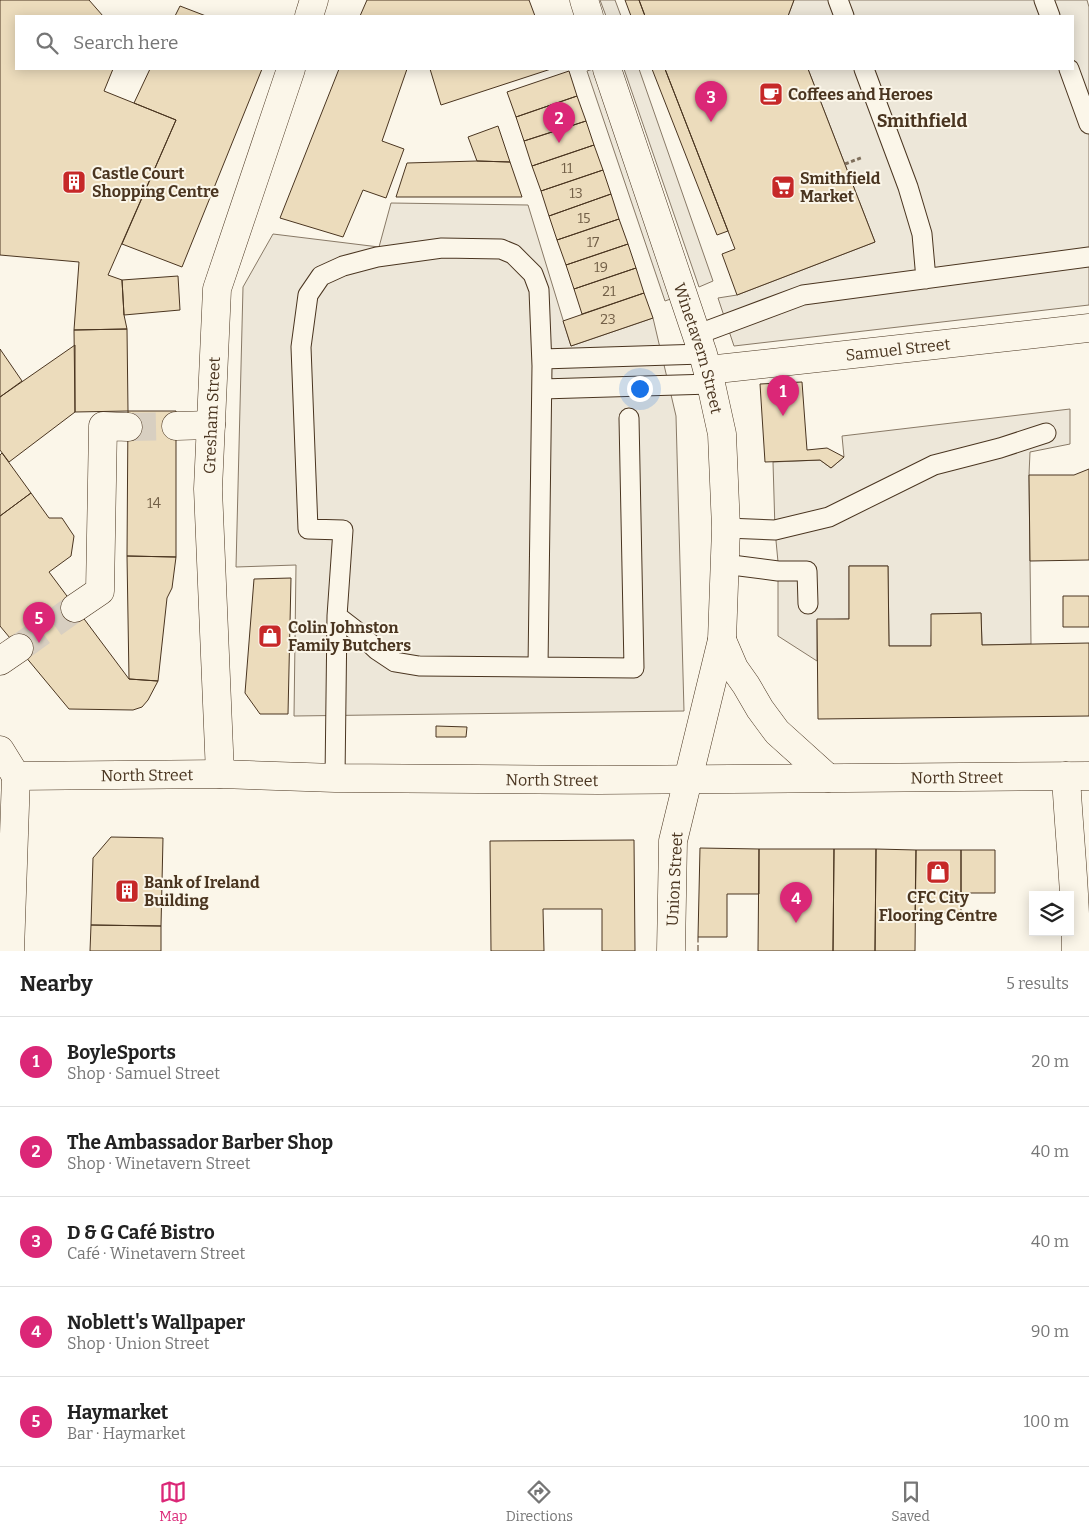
<!DOCTYPE html>
<meta charset="utf-8">
<style>
body{margin:0;font-family:Bitter,serif;background:#f2f2f2;color:#222}
.controls{position:absolute;right:15px;bottom:15px;display:grid;overflow:hidden;border-radius:0px;box-shadow:0 2px 12px #0003}
.controls button{width:45px;height:45px;display:grid;place-items:center;padding:0;border:0;border-bottom:1px solid #e0e0e0;background:#fff;color:#222;font:25px sans-serif}
.you{position:absolute;left:639px;top:388px;width:18px;height:18px;margin:-12px;border:4px solid #fff;border-radius:50%;background:#1a73e8;box-shadow:0 0 0 8px #1a73e833}
.badge{display:grid;place-items:center;width:32px;height:32px;border-radius:50%;background:#db2777;color:#fff;font-size:16px;font-weight:700}
.pin{position:absolute;translate:-50% -41px;filter:drop-shadow(0 1px 2px #0008)}
.pin::after{content:'';position:absolute;top:26px;width:18px;height:15px;background:inherit;clip-path:polygon(0 0,100% 0,50% 100%)}
.list{margin:0;padding:0;list-style:none}
h2{display:flex;justify-content:space-between;align-items:center;height:65px;margin:0;padding:0 20px;font-size:21px}
h2 small{font-size:16px;font-weight:400;color:#767676}
.list li{display:grid;grid-template-columns:32px 1fr auto;gap:15px;align-items:center;box-sizing:border-box;height:90px;padding:0 20px;border-top:1px solid #e0e0e0}
.list b{display:block;font-size:19px;white-space:nowrap}
.list p{margin:0;font-size:16px;white-space:nowrap;color:#767676}
.list em{font-size:16px;font-style:normal;color:#767676}
.icon{flex:none;width:28px;height:28px;fill:none;stroke:currentColor;stroke-width:2;stroke-linecap:round;stroke-linejoin:round}
.map{position:relative;flex:none;width:1089px;height:951px;overflow:hidden}
.search{position:absolute;background:#fff;box-shadow:0 2px 12px #0003;left:15px;right:15px;top:15px;height:55px;display:flex;align-items:center;gap:12px;box-sizing:border-box;padding:0 18px;border-radius:0px;color:#767676;font-size:19px}
.sheet{height:515px;background:#fff}
nav{display:flex;justify-content:space-around;align-items:center;box-sizing:border-box;height:70px;border-top:1px solid #e0e0e0;background:#fff;font-size:14px;color:#767676}
nav a{display:grid;justify-items:center;gap:2px}
nav .on{color:#db2777}
.map>svg:first-child{display:block}
</style>
<div class="map">
<svg width="1089" height="951" viewBox="0 0 1089 951">
<rect width="100%" height="100%" fill="#fbf6e9"/>
<!-- parking -->
<path fill="#ede7d9" stroke="#887966" d="M 600,0 L 615,0 L 621,16 L 606,16 Z
M 794,0 L 1087,0 L 1089,7 L 1089,305 L 734,346 L 718,298 L 737,295 L 875,242 L 808,69 L 1073,69 L 1073,16 L 788,16 Z
M 593,69 L 598,69 L 676,297 L 665,301 L 587,71 Z
M 624,69 L 639,69 L 713,281 L 699,287 Z
M 391,203 L 528,205 L 571,346 L 653,318 L 676,416 L 684,711 L 294,716 L 296,565 L 236,567 L 243,287 L 273,234 L 379,247 Z
M 1070,409 L 1070,444 L 1030,452 L 1029,475 L 1031,644 L 982,645 L 981,613 L 932,614 L 931,646 L 889,646 L 888,566 L 849,566 L 849,619 L 817,620 L 817,661 L 778,636 L 778,562 L 775,530 L 773,462 L 820,460 L 831,468 L 844,457 L 842,436 Z"/>
<!-- building -->
<path fill="#ecdcbc" stroke="#4a3520" d="M 0,0 L 89,0 L 103,16 L 16,16 L 16,69 L 113,69 L 104,91 L 176,120 L 108,275 L 122,280 L 124,315 L 127,329 L 74,330 L 79,262 L 0,255 Z
M 367,0 L 529,0 L 535,16 L 360,16 Z
M 625,0 L 639,0 L 645,16 L 631,16 Z
M 639,0 L 794,0 L 788,16 L 645,16 Z
M 180,6 L 206,16 L 175,16 Z
M 150,69 L 262,69 L 182,267 L 122,244 L 176,120 L 134,103 Z
M 339,69 L 407,69 L 382,141 L 404,149 L 386,198 L 363,190 L 343,237 L 280,218 Z
M 430,69 L 551,69 L 441,105 Z
M 652,69 L 665,69 L 728,231 L 717,235 Z
M 665,69 L 808,69 L 875,242 L 737,295 L 722,254 L 735,249 Z
M 569,71 L 577,96 L 516,117 L 507,92 Z
M 577,96 L 586,121 L 524,141 L 516,117 Z
M 586,121 L 594,145 L 532,166 L 524,141 Z
M 498,126 L 510,162 L 477,161 L 468,137 Z
M 594,145 L 603,170 L 541,191 L 532,166 Z
M 477,161 L 510,162 L 522,197 L 396,197 L 407,163 Z
M 603,170 L 611,194 L 549,216 L 541,191 Z
M 611,194 L 619,219 L 557,240 L 549,216 Z
M 619,219 L 628,244 L 566,265 L 557,240 Z
M 628,244 L 636,268 L 574,289 L 566,265 Z
M 636,268 L 644,293 L 582,314 L 574,289 Z
M 178,276 L 180,310 L 124,315 L 122,280 Z
M 644,293 L 653,318 L 571,346 L 563,321 Z
M 127,329 L 128,411 L 75,412 L 74,330 Z
M 75,345 L 75,412 L 9,462 L 0,450 L 0,397 Z
M 0,349 L 22,381 L 0,397 Z
M 802,382 L 807,450 L 827,448 L 844,457 L 831,468 L 820,460 L 765,462 L 760,384 Z
M 128,411 L 176,411 L 176,557 L 127,556 Z
M 2,453 L 31,493 L 0,516 L 0,455 Z
M 1089,469 L 1089,560 L 1030,561 L 1029,475 L 1074,475 Z
M 31,493 L 49,518 L 62,518 L 74,536 L 71,556 L 49,572 L 129,679 L 158,681 L 148,700 L 142,707 L 133,710 L 69,709 L 0,626 L 0,516 Z
M 127,556 L 176,557 L 172,588 L 167,598 L 158,681 L 129,679 Z
M 849,566 L 888,566 L 889,646 L 931,646 L 931,614 L 981,613 L 982,645 L 1089,643 L 1089,716 L 818,719 L 817,619 L 849,619 Z
M 291,578 L 288,714 L 260,714 L 245,693 L 254,579 Z
M 1063,596 L 1089,596 L 1089,627 L 1063,627 Z
M 436,726 L 467,727 L 466,737 L 436,737 Z
M 111,837 L 163,838 L 161,926 L 91,925 L 93,858 Z
M 634,840 L 635,951 L 602,951 L 602,909 L 543,909 L 544,951 L 491,951 L 490,841 Z
M 700,848 L 759,849 L 759,894 L 727,894 L 727,937 L 698,937 Z
M 759,849 L 834,849 L 833,951 L 758,951 Z
M 834,849 L 876,849 L 875,951 L 833,951 Z
M 876,849 L 916,850 L 915,951 L 875,951 Z
M 916,850 L 961,850 L 961,913 L 915,913 Z
M 961,850 L 995,850 L 995,893 L 961,893 Z
M 91,925 L 161,926 L 161,951 L 90,951 Z"/>
<g fill="none" stroke-linecap="round" stroke-linejoin="round">
<!-- pedestrian-tunnel -->
<path stroke="#d8cfc1" stroke-width="28" stroke-dasharray="28 14" stroke-linecap="butt" d="M 128,427 L 176,426
M 19,648 L 75,608"/>
<!-- service casing -->
<g stroke="#4a3520" stroke-width="21">
<path id="service" d="M 838,0 L 844,16
M 1044,0 L 1050,16
M 864,69 L 908,187 L 922,234 L 926,279
M 1069,69 L 1089,124
M 696,335 L 803,295 L 1089,257
M 542,359 L 703,354
M 542,389 L 711,384
M 726,528 L 775,530 L 829,517 L 934,465 L 1000,448 L 1046,433
M 724,564 L 778,571 L 807,571 L 808,604
M 538,667 L 542,366 L 539,290 L 533,274 L 513,254 L 501,249 L 442,248 L 377,257 L 343,266 L 321,276 L 308,295 L 301,347 L 308,529 L 343,530 L 337,616 L 359,633 L 377,650 L 395,662 L 419,666 L 634,668 L 629,418
M 335,778 L 337,616"/>
</g>
<!-- pedestrian casing -->
<g stroke="#4a3520" stroke-width="29">
<path id="pedestrian" d="M 176,426 L 211,425
M 75,608 L 100,591 L 103,426 L 128,427
M 0,661 L 19,648"/>
</g>
<!-- minor casing -->
<g stroke="#4a3520" stroke-width="29">
<g id="minor">
<path d="M 584,0 L 589,16"/>
<path d="M 309,16 L 314,0"/>
<path id="s1" d="M 607,69 L 703,354 L 711,384 L 722,434 L 726,528 L 722,640 L 673,841 L 671,951"/>
<path id="s2" d="M 708,370 L 1089,328"/>
<path d="M 722,640 L 734,668 L 746,685 L 760,709 L 777,732 L 828,778"/>
<path d="M 0,750 L 16,776"/>
<path id="s3" d="M 220,774 L 208,489 L 217,289 L 291,69"/>
<path d="M 1066,776 C 1069,835 1076,893 1076,951"/>
</g>
</g>
<!-- secondary casing -->
<g stroke="#4a3520" stroke-width="29">
<g id="secondary">
<path id="s4" d="M 16,776 L 220,774 L 335,778 L 598,780 L 1089,776"/>
</g>
</g>
<!-- primary casing -->
<g stroke="#4a3520" stroke-width="29">
<path id="primary" d="M 10,951 L 16,776"/>
</g>
<!-- path -->
<path stroke="#7f6f5c" stroke-width="3" stroke-dasharray="4 2.5" stroke-linecap="butt" d="M 845,164 L 863,157"/>
<!-- service -->
<use href="#service" stroke="#fbf6e9" stroke-width="19"/>
<!-- pedestrian -->
<use href="#pedestrian" stroke="#fbf6e9" stroke-width="28"/>
<!-- minor -->
<use href="#minor" stroke="#fbf6e9" stroke-width="28"/>
<!-- secondary -->
<use href="#secondary" stroke="#fbf6e9" stroke-width="28"/>
<!-- primary -->
<use href="#primary" stroke="#fbf6e9" stroke-width="28"/>
<!-- fence -->
<path stroke="#4a3520" stroke-width="1" stroke-dasharray="6 2.5" stroke-linecap="butt" d="M 698,951 L 698,937"/>
</g>
<!-- icons -->
<defs>
<g id="cafe-square" transform="scale(1.25)"><rect x="-9" y="-9" width="18" height="18" rx="4" fill="#c62828" stroke="#fbf6e9"/><path d="M-5.5-4.5H6V0H3Q3 3.5 0 3.5H-2.5Q-5.5 3.5-5.5 0ZM3-3.2v2h1.7v-2ZM-6 4.5H4V6H-6Z" fill="#fff"/></g>
<g id="building-square" transform="scale(1.25)"><rect x="-9" y="-9" width="18" height="18" rx="4" fill="#c62828" stroke="#fbf6e9"/><path d="M-4-6H4V6H1V3H-1V6H-4ZM-2.5-4.3h1.7v1.8h-1.7ZM.8-4.3h1.7v1.8H.8ZM-2.5-1h1.7V.8h-1.7ZM.8-1h1.7V.8H.8Z" fill="#fff"/></g>
<g id="supermarket-square" transform="scale(1.25)"><rect x="-9" y="-9" width="18" height="18" rx="4" fill="#c62828" stroke="#fbf6e9"/><path d="M-6-5.5h2.5l.6 2H6L4.5 2H-2.5L-4.4-4H-6ZM-1.5 3.2a1.3 1.3 0 1 0 .1 0ZM3 3.2a1.3 1.3 0 1 0 .1 0Z" fill="#fff"/></g>
<g id="shop-square" transform="scale(1.25)"><rect x="-9" y="-9" width="18" height="18" rx="4" fill="#c62828" stroke="#fbf6e9"/><path d="M-5-2.5h2.3a2.7 3.5 0 0 1 5.4 0H5L5.5 6h-11ZM-1.5-2.5h3a1.5 2.3 0 0 0-3 0Z" fill="#fff"/></g>
</defs>
<g fill-rule="evenodd">
<use href="#cafe-square" x="771" y="94"/>
<use href="#building-square" x="74" y="182"/>
<use href="#supermarket-square" x="783" y="187"/>
<use href="#shop-square" x="270" y="636"/>
<use href="#shop-square" x="938" y="872"/>
<use href="#building-square" x="127" y="891"/>
</g>
<g text-anchor="middle" stroke-width="4" stroke-linejoin="round" paint-order="stroke">
<!-- number labels -->
<g font-size="14" fill="#725f47">
<text x="567" y="173">11</text>
<text x="576" y="198">13</text>
<text x="584" y="223">15</text>
<text x="593" y="247">17</text>
<text x="601" y="272">19</text>
<text x="609" y="296">21</text>
<text x="608" y="324">23</text>
<text x="154" y="508">14</text>
</g>
<!-- poi labels -->
<g font-size="16" font-weight="bold" fill="#4a3520" stroke="#fbf6e9" text-anchor="start">
<text x="788" y="100">Coffees and Heroes</text>
<text x="92" y="179">Castle Court<tspan x="92" dy="18">Shopping Centre</tspan></text>
<text x="800" y="184">Smithfield<tspan x="800" dy="18">Market</tspan></text>
<text x="288" y="633">Colin Johnston<tspan x="288" dy="18">Family Butchers</tspan></text>
<text x="144" y="888">Bank of Ireland<tspan x="144" dy="18">Building</tspan></text>
<text x="938" y="903" text-anchor="middle">CFC City<tspan x="938" dy="18">Flooring Centre</tspan></text>
</g>
<!-- street labels -->
<g font-size="16" fill="#4a3520" stroke="#fbf6e9">
<text dy="6" stroke="none"><textPath href="#s2" startOffset="191">Samuel Street</textPath></text>
<text dy="6" stroke="none"><textPath href="#s1" startOffset="294">Winetavern Street</textPath></text>
<text dy="6" stroke="none"><textPath href="#s3" startOffset="359">Gresham Street</textPath></text>
<text dy="6" stroke="none"><textPath href="#s4" startOffset="131">North Street</textPath></text>
<text dy="6" stroke="none"><textPath href="#s4" startOffset="941">North Street</textPath></text>
<text dy="6" stroke="none"><textPath href="#s4" startOffset="536">North Street</textPath></text>
<text transform="translate(674 879) rotate(-87)" y="6">Union Street</text>
</g>
<!-- neighbourhood labels -->
<g font-size="18" font-weight="bold" fill="#4a3520" stroke="#fbf6e9">
<text x="922" y="127">Smithfield</text>
</g>
</g>
</svg>
<div class="controls">
<button><svg class="icon" aria-label="layers" viewBox="0 0 24 24"><path d="M12 4l9 5-9 5-9-5zM3 14l9 5 9-5"/></svg></button>
</div>
<div class="you"></div>
<div class="pin badge" style="left:783px;top:416px">1</div>
<div class="pin badge" style="left:559px;top:143px">2</div>
<div class="pin badge" style="left:711px;top:122px">3</div>
<div class="pin badge" style="left:796px;top:923px">4</div>
<div class="pin badge" style="left:39px;top:643px">5</div>
<div class="search"><svg class="icon" aria-label="search" viewBox="0 0 24 24"><circle cx="10" cy="10" r="6"/><path d="M15 15l6 6"/></svg>Search here</div>
</div>
<section class="sheet">
<h2>Nearby<small>5 results</small></h2>
<ul class="list">
<li><span class="badge">1</span><div><b>BoyleSports</b><p>Shop · Samuel Street</p></div><em>20 m</em></li>
<li><span class="badge">2</span><div><b>The Ambassador Barber Shop</b><p>Shop · Winetavern Street</p></div><em>40 m</em></li>
<li><span class="badge">3</span><div><b>D &amp; G Café Bistro</b><p>Café · Winetavern Street</p></div><em>40 m</em></li>
<li><span class="badge">4</span><div><b>Noblett's Wallpaper</b><p>Shop · Union Street</p></div><em>90 m</em></li>
<li><span class="badge">5</span><div><b>Haymarket</b><p>Bar · Haymarket</p></div><em>100 m</em></li>
</ul>
</section>
<nav>
<a class="on"><svg class="icon" aria-label="map" viewBox="0 0 24 24"><path d="M3 6l6-2 6 2 6-2v14l-6 2-6-2-6 2zM9 4v14M15 6v14"/></svg>Map</a>
<a><svg class="icon" aria-label="directions" viewBox="0 0 24 24"><path d="M12 3l9 9-9 9-9-9zM9 14v-3h6M13 9l2 2-2 2"/></svg>Directions</a>
<a><svg class="icon" aria-label="saved" viewBox="0 0 24 24"><path d="M7 4h10v16l-5-4-5 4z"/></svg>Saved</a>
</nav>
